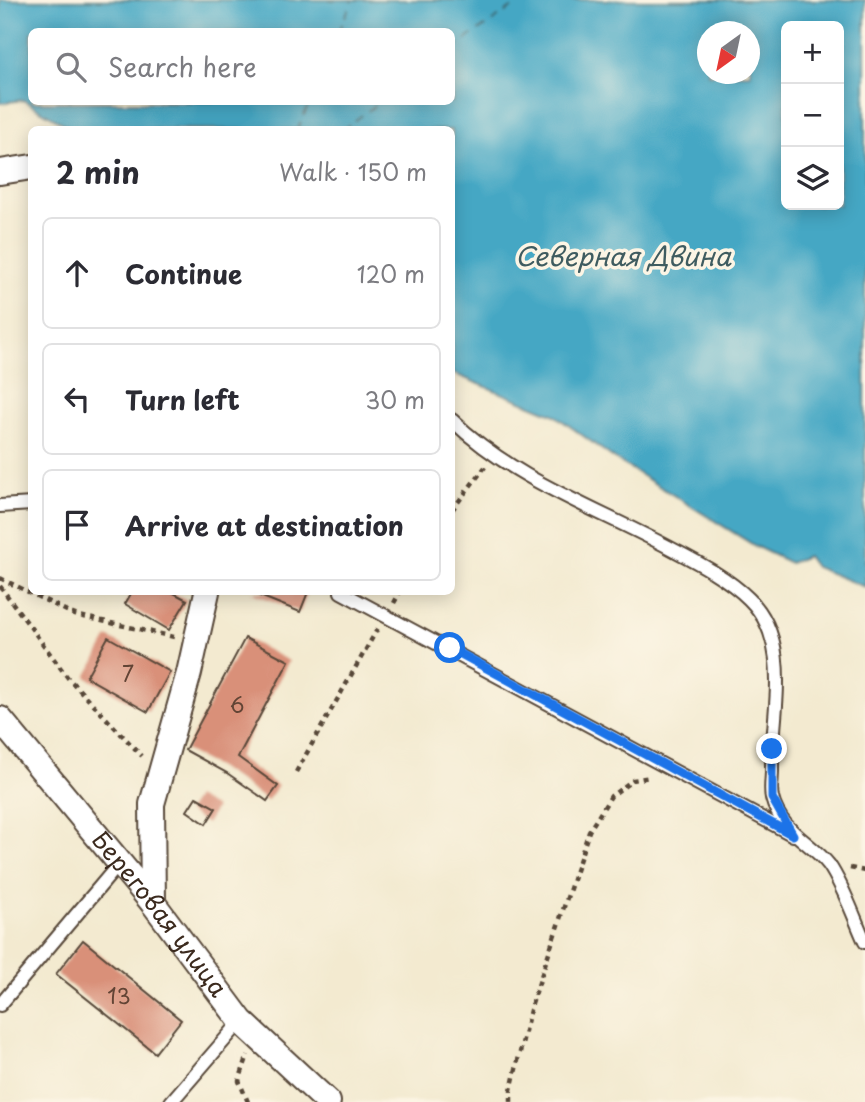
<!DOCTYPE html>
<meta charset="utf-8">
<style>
body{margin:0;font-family:"Playpen Sans",sans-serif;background:#f2f2f3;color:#2b2b33}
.controls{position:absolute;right:21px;top:21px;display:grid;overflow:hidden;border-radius:10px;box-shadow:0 4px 18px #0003}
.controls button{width:63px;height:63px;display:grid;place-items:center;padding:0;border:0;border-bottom:2px solid #e1e1e2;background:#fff;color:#2b2b33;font:35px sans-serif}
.compass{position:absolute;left:697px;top:21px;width:63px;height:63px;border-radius:50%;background:#fff;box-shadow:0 4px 18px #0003;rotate:213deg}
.stop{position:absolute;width:21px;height:21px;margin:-16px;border:5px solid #1a73e8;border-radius:50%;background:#fff}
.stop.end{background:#1a73e8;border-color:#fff;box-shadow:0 2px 7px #0008}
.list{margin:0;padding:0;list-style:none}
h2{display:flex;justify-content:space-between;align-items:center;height:91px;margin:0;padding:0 28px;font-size:30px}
h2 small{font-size:23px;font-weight:400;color:#7c7c81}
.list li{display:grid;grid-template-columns:46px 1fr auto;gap:21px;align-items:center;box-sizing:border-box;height:112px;margin:0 14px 14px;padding:0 14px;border:2px solid #e1e1e2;border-radius:10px}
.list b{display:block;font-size:26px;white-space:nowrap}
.list em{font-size:23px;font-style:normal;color:#7c7c81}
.icon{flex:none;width:38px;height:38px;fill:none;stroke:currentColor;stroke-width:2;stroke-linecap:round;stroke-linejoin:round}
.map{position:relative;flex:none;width:865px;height:1102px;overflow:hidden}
.search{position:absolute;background:#fff;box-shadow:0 4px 18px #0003;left:28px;top:28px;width:427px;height:77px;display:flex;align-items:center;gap:18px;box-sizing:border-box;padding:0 24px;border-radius:10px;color:#7c7c81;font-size:26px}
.panel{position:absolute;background:#fff;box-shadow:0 4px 18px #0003;left:28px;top:126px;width:427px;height:469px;border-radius:10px}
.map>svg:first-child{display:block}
</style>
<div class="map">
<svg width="865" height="1102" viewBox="0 0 865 1102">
<rect width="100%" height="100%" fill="#fcf5e5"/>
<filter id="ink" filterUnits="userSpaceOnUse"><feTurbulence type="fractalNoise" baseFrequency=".0143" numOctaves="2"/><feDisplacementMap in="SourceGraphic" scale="14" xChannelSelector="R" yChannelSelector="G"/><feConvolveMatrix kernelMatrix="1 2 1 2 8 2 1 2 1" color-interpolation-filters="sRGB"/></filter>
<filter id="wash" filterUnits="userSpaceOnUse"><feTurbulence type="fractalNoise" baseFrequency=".00686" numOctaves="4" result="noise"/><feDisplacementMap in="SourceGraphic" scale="28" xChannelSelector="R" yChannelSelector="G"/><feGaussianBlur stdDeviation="1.57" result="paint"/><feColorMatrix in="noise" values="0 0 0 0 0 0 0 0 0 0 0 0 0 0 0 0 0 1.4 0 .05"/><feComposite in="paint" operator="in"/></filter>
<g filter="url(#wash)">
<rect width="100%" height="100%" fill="#f3ead0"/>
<!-- water -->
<path fill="#44a7c4" stroke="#406871" stroke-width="2" fill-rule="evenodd" d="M 0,0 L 865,0 L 865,587 L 815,567 L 807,556 L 790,563 L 757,547 L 615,459 L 553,414 L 452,373 L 452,130 L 73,129 L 23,100 L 0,103 ZM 786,26 L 839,26 L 839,205 L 786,205 ZM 32,32 L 452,32 L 452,102 L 32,102 ZM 708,32 L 750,32 L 750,74 L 708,74 Z"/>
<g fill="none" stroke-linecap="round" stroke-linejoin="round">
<!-- ferry -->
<path stroke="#3f5c60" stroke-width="2" stroke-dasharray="9 7" stroke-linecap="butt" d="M 339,32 L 352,0
M 452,49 L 523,0
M 297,130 L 310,102
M 342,130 L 380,102"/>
</g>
<g id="blocks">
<!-- building -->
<path fill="#d99079" d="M 132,592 L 172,592 L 187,600 L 169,630 L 125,604 Z
M 250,592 L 308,592 L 300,612 Z
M 108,637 L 170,672 L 148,712 L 86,677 Z
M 245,638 L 289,661 L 238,757 L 278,786 L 267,801 L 227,773 L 185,750 Z
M 196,797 L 216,808 L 206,824 L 187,811 Z
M 83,940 L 181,1020 L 155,1053 L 56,974 Z"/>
</g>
</g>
<g filter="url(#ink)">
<use href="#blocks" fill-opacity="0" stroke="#574739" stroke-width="2"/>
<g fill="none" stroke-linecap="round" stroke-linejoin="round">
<!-- service casing -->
<g stroke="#574739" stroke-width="16">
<path id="service" d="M 452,420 C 515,481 598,509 674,550 C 699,563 729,579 749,599 C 794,643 771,715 772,771 C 772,779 770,790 772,798 C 780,831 811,842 829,865 C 844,887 854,918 865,942
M 0,506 L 32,504
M 341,592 L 793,835
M 0,1005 L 119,864
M 171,1102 L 241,1021"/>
</g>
<!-- minor casing -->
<g stroke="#574739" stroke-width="28">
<g id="minor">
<path d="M 0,172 L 32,167"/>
<path id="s1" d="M 0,719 L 153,903 L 241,1021 L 328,1102"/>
<path d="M 153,903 L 152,804 L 189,673 L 207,592"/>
</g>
</g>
<!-- path -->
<path stroke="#574739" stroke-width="4.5" stroke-dasharray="5 5" stroke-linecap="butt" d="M 452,510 L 485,467
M 0,578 L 75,615 L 174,637
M 0,586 L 68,678 L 142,756
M 394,603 L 400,592
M 296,772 L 378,628
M 850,868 L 865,871
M 248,1102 L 239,1081 L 248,1055
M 511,1102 L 511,1090 L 530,1010 L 589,831 L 611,796 L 633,780 L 650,777"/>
<!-- service -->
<use href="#service" stroke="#fff" stroke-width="12"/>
<!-- minor -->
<use href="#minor" stroke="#fff" stroke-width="24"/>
</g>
</g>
<g fill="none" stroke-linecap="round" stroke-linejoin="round" filter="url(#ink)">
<!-- route -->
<path stroke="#1a73e8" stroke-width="9" d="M 450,648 L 793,835 L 772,798 L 772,749"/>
</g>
<g text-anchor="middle" stroke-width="7" stroke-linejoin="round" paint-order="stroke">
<!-- number labels -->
<g font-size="21" fill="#624435">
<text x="128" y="682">7</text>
<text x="237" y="713">6</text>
<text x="119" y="1004">13</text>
</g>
<!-- street labels -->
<g font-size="24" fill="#3b2a1e" stroke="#fcf5e5">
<text dy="8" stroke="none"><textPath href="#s1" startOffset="252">Береговая улица</textPath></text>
</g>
<!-- water labels -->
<g font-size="26" font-style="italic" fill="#3f5c60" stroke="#fcf5e5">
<text x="623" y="266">Северная Двина</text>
</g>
</g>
</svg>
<div class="controls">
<button>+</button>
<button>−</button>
<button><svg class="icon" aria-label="layers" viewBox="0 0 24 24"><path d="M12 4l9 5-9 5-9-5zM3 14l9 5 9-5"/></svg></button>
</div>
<svg class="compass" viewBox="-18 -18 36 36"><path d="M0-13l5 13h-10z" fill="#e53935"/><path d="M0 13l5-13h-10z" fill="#7c7c81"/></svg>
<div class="stop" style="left:450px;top:648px"></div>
<div class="stop end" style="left:772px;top:749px"></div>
<div class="search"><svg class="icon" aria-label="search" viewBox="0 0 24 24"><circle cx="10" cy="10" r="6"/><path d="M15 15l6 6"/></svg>Search here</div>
<section class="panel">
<h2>2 min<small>Walk · 150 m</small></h2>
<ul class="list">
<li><svg class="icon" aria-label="ahead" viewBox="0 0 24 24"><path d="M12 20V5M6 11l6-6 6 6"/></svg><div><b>Continue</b></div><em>120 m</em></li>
<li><svg class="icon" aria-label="left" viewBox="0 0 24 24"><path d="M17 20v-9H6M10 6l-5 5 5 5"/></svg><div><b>Turn left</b></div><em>30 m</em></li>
<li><svg class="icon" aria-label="arrive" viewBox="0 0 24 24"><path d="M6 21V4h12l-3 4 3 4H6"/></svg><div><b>Arrive at destination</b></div></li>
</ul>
</section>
</div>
